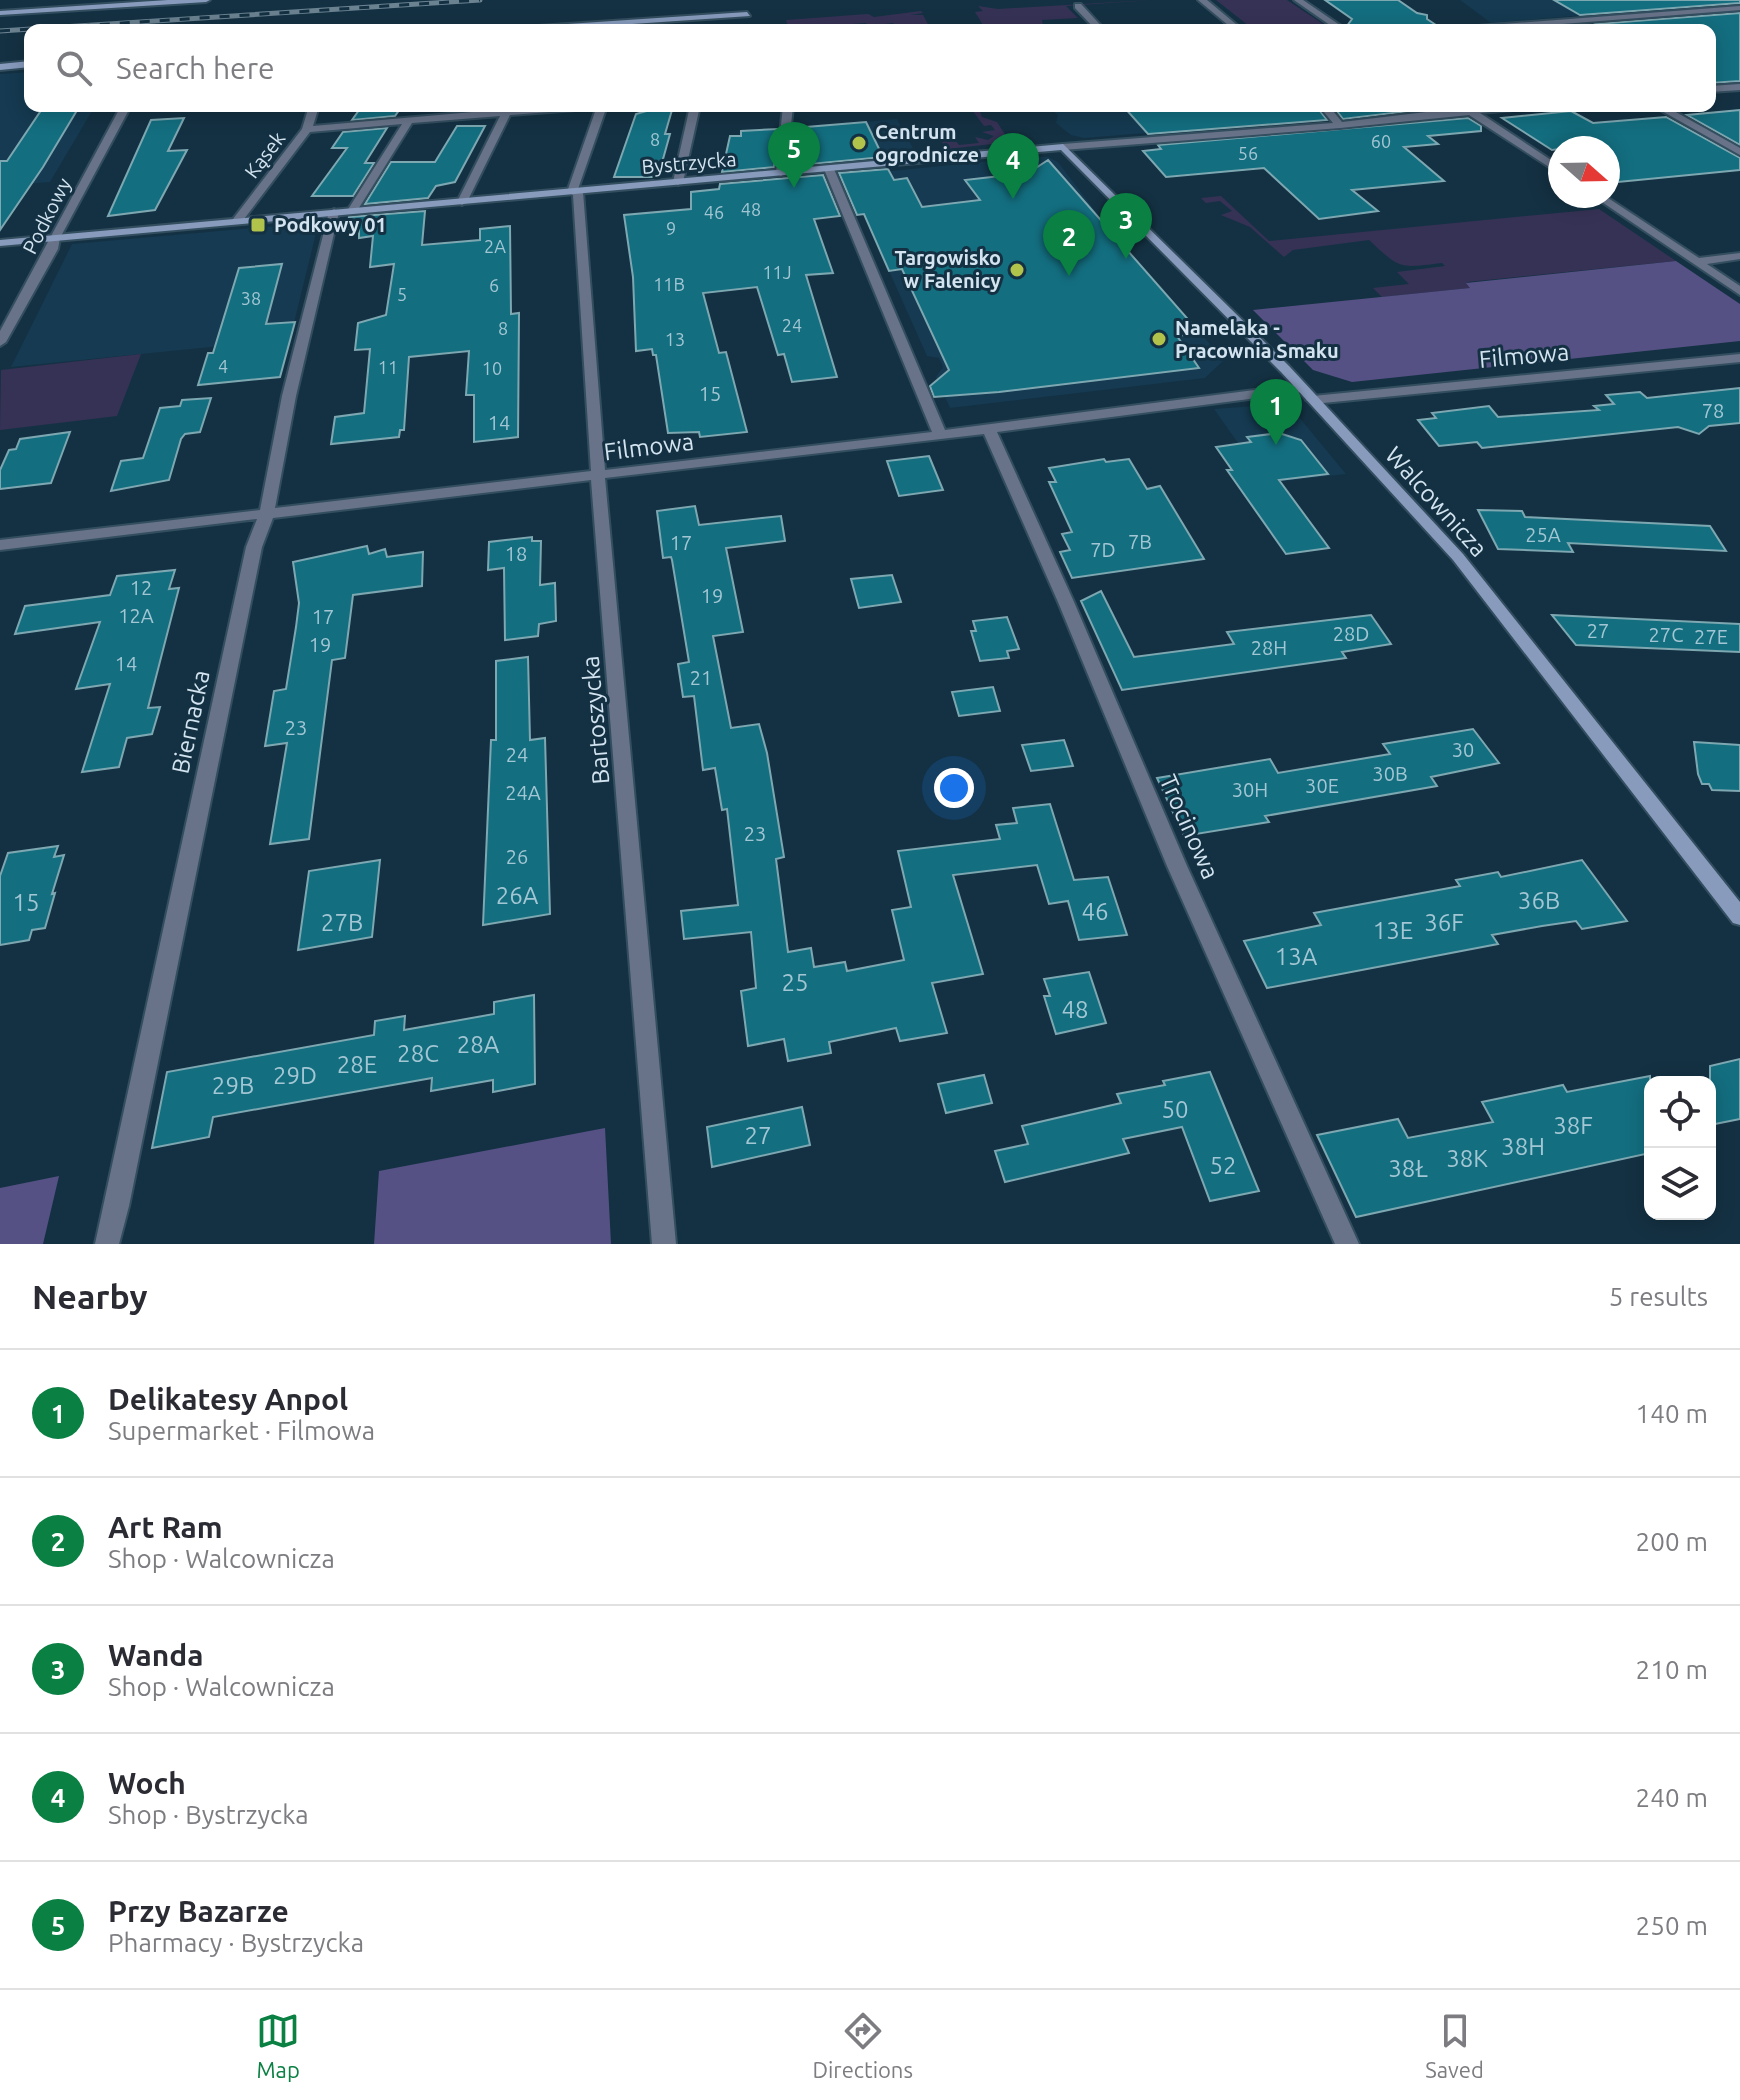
<!DOCTYPE html>
<meta charset="utf-8">
<style>
body{margin:0;font-family:Ubuntu,sans-serif;background:#f7f7f7;color:#2b2b33}
.controls{position:absolute;right:24px;bottom:24px;display:grid;overflow:hidden;border-radius:16px;box-shadow:0 4px 20px #0003}
.controls button{width:72px;height:72px;display:grid;place-items:center;padding:0;border:0;border-bottom:2px solid #e1e1e2;background:#fff;color:#2b2b33;font:40px sans-serif}
.compass{position:absolute;left:1548px;top:136px;width:72px;height:72px;border-radius:50%;background:#fff;box-shadow:0 4px 20px #0003;rotate:110deg}
.you{position:absolute;left:954px;top:788px;width:28px;height:28px;margin:-20px;border:6px solid #fff;border-radius:50%;background:#1a73e8;box-shadow:0 0 0 12px #1a73e833}
.badge{display:grid;place-items:center;width:52px;height:52px;border-radius:50%;background:#0b8043;color:#fff;font-size:26px;font-weight:700}
.pin{position:absolute;translate:-50% -66px;filter:drop-shadow(0 2px 4px #0008)}
.pin::after{content:'';position:absolute;top:42px;width:28px;height:24px;background:inherit;clip-path:polygon(0 0,100% 0,50% 100%)}
.list{margin:0;padding:0;list-style:none}
h2{display:flex;justify-content:space-between;align-items:center;height:104px;margin:0;padding:0 32px;font-size:34px}
h2 small{font-size:26px;font-weight:400;color:#7c7c81}
.list li{display:grid;grid-template-columns:52px 1fr auto;gap:24px;align-items:center;box-sizing:border-box;height:128px;padding:0 32px;border-top:2px solid #e1e1e2}
.list b{display:block;font-size:30px;white-space:nowrap}
.list p{margin:0;font-size:26px;white-space:nowrap;color:#7c7c81}
.list em{font-size:26px;font-style:normal;color:#7c7c81}
.icon{flex:none;width:44px;height:44px;fill:none;stroke:currentColor;stroke-width:2;stroke-linecap:round;stroke-linejoin:round}
.map{position:relative;flex:none;width:1740px;height:1244px;overflow:hidden}
.search{position:absolute;background:#fff;box-shadow:0 4px 20px #0003;left:24px;right:24px;top:24px;height:88px;display:flex;align-items:center;gap:20px;box-sizing:border-box;padding:0 28px;border-radius:16px;color:#7c7c81;font-size:30px}
.sheet{height:744px;background:#fff}
nav{display:flex;justify-content:space-around;align-items:center;box-sizing:border-box;height:112px;border-top:2px solid #e1e1e2;background:#fff;font-size:22px;color:#7c7c81}
nav a{display:grid;justify-items:center;gap:4px}
nav .on{color:#0b8043}
.map>svg:first-child{display:block}
</style>
<div class="map">
<svg width="1740" height="1244" viewBox="0 0 1740 1244">
<rect width="100%" height="100%" fill="#143143"/>
<!-- built -->
<path fill="#153a51" d="M 1460,0 L 1568,0 L 1585,15 L 1491,23 Z
M 30,72 L 30,106 L 95,106 L 50,182 L 0,186 L 0,74 Z
M 1048,106 L 1318,106 L 1326,114 L 1322,119 L 1084,138 L 1071,135 L 1056,123 L 1058,115 Z
M 897,119 L 915,152 L 797,163 L 791,157 L 793,128 Z
M 1031,157 L 1048,157 L 1058,162 L 1105,224 L 1224,360 L 1205,378 L 950,408 L 936,377 L 943,367 L 939,358 L 927,356 L 851,186 L 862,174 Z
M 299,224 L 299,227 L 318,225 L 290,339 L 11,367 L 72,244 Z
M 1269,405 L 1294,411 L 1346,474 L 1266,483 L 1214,409 Z"/>
<!-- green -->
<path fill="#363256" d="M 1152,0 L 1066,6 L 1078,18 L 1042,20 L 1043,27 L 986,30 L 975,12 L 983,11 L 978,6 L 998,9 Z
M 1216,0 L 1287,0 L 1332,30 L 1254,30 Z
M 921,11 L 923,13 L 910,15 L 923,15 L 929,26 L 898,29 L 893,23 L 885,24 L 890,30 L 863,30 L 869,29 L 866,23 L 852,24 L 855,30 L 789,30 L 786,20 L 868,14 L 874,17 Z
M 969,106 L 978,106 L 982,117 L 997,122 L 1010,142 L 947,149 L 940,140 L 947,135 L 951,135 L 959,145 L 979,143 L 975,137 L 988,140 L 994,136 L 982,132 L 995,130 L 991,125 L 984,126 Z
M 1221,196 L 1269,241 L 1599,209 L 1676,261 L 1467,282 L 1471,288 L 1382,297 L 1373,288 L 1409,284 L 1397,272 L 1445,266 L 1442,263 C 1399,268 1401,270 1369,240 L 1293,250 L 1284,257 L 1250,227 L 1221,215 L 1232,211 L 1220,201 L 1206,203 L 1201,198 Z
M 141,354 L 117,416 L 0,430 L 1,370 Z"/>
<!-- forest -->
<path fill="#565184" d="M 1676,261 L 1740,304 L 1740,341 L 1352,382 L 1313,370 L 1253,310 L 1470,288 L 1466,283 Z
M 605,1128 L 611,1244 L 374,1244 L 379,1171 Z
M 59,1176 L 43,1244 L 0,1244 L 0,1188 Z"/>
<!-- building -->
<path fill="#136e7f" stroke="#7da7b1" stroke-width="2" d="M 1325,0 L 1398,0 L 1417,13 L 1427,15 L 1427,19 L 1436,25 L 1349,28 L 1347,26 L 1352,19 Z
M 1554,0 L 1740,0 L 1740,3 L 1580,15 Z
M 1740,13 L 1740,81 L 1710,83 L 1710,30 L 1605,30 L 1596,24 Z
M 362,106 L 402,106 L 395,116 L 352,120 Z
M 1123,106 L 1316,106 L 1327,120 L 1148,134 Z
M 1333,106 L 1451,106 L 1343,119 Z
M 79,107 L 43,167 L 0,230 L 0,161 L 7,161 L 42,109 Z
M 650,110 L 672,110 L 665,134 L 670,134 L 658,177 L 614,177 L 636,114 Z
M 1740,110 L 1740,145 L 1687,115 Z
M 1571,111 L 1593,123 L 1666,117 L 1740,158 L 1740,170 L 1618,182 L 1608,175 L 1608,148 L 1593,148 L 1588,145 L 1552,150 L 1502,118 Z
M 184,118 L 168,151 L 187,150 L 155,210 L 108,216 L 151,120 Z
M 1468,118 L 1481,126 L 1481,131 L 1428,136 L 1438,144 L 1404,147 L 1444,181 L 1352,190 L 1378,211 L 1319,219 L 1264,168 L 1166,177 L 1143,151 L 1161,149 L 1158,145 Z
M 866,122 L 883,157 L 790,166 L 794,128 Z
M 457,126 L 485,126 L 455,182 L 436,186 L 428,198 L 365,204 L 391,162 L 435,162 Z
M 387,128 L 365,163 L 374,163 L 353,196 L 312,196 L 347,148 L 332,148 L 343,132 Z
M 778,129 L 774,167 L 722,172 L 730,136 L 741,136 L 741,131 Z
M 1048,160 L 1200,333 L 1177,336 L 1199,368 L 999,392 L 934,397 L 930,386 L 949,370 L 902,269 L 889,271 L 864,214 L 857,215 L 839,173 L 888,169 L 894,180 L 907,178 L 922,207 L 980,200 L 965,180 L 1028,173 Z
M 823,175 L 840,216 L 814,219 L 833,273 L 806,275 L 837,377 L 792,382 L 784,354 L 778,355 L 757,287 L 703,293 L 719,353 L 726,352 L 747,432 L 700,437 L 699,432 L 668,433 L 656,355 L 653,355 L 652,349 L 636,351 L 633,277 L 624,215 L 691,209 L 691,192 L 719,189 L 720,184 Z
M 425,211 L 422,245 L 480,240 L 480,229 L 510,226 L 511,314 L 519,313 L 518,437 L 474,442 L 474,395 L 466,395 L 469,351 L 409,357 L 404,430 L 400,430 L 399,437 L 331,444 L 335,417 L 364,413 L 370,349 L 355,350 L 358,323 L 386,315 L 394,264 L 370,267 L 373,236 L 359,238 L 359,228 L 346,229 L 349,217 Z
M 282,264 L 266,324 L 295,322 L 280,377 L 198,385 L 208,353 L 213,353 L 239,268 Z
M 1740,388 L 1740,423 L 1709,426 L 1699,434 L 1678,427 L 1482,448 L 1477,442 L 1439,446 L 1418,420 L 1436,418 L 1432,413 L 1489,406 L 1498,417 L 1599,410 L 1594,406 L 1614,404 L 1606,395 L 1640,392 L 1647,398 Z
M 211,398 L 200,432 L 185,434 L 181,439 L 169,480 L 111,491 L 121,461 L 143,458 L 160,408 L 180,406 L 182,400 Z
M 70,432 L 51,483 L 0,489 L 0,470 L 9,450 L 16,449 L 20,439 Z
M 1279,433 L 1301,440 L 1328,474 L 1279,480 L 1329,548 L 1286,554 L 1227,470 L 1232,470 L 1216,447 L 1251,442 L 1247,437 Z
M 929,456 L 943,490 L 899,496 L 887,461 Z
M 1104,459 L 1106,462 L 1129,459 L 1147,489 L 1160,486 L 1204,559 L 1072,578 L 1060,552 L 1070,550 L 1062,534 L 1072,532 L 1049,482 L 1056,482 L 1049,468 Z
M 695,506 L 699,525 L 781,516 L 785,541 L 726,548 L 743,632 L 713,636 L 731,728 L 759,724 L 767,753 L 784,857 L 776,859 L 788,952 L 811,948 L 814,967 L 845,962 L 847,971 L 904,960 L 892,910 L 911,907 L 898,851 L 1000,839 L 996,825 L 1017,823 L 1013,808 L 1050,804 L 1074,880 L 1108,877 L 1127,935 L 1079,940 L 1068,901 L 1049,904 L 1037,865 L 953,875 L 983,974 L 932,983 L 947,1033 L 900,1041 L 896,1028 L 829,1042 L 831,1053 L 788,1061 L 784,1039 L 748,1046 L 741,991 L 756,988 L 751,932 L 684,939 L 681,911 L 738,905 L 727,809 L 722,810 L 715,768 L 703,770 L 694,696 L 683,697 L 678,664 L 689,662 L 672,560 L 671,557 L 663,558 L 657,511 Z
M 1478,510 L 1522,511 L 1525,517 L 1710,526 L 1726,551 L 1568,543 L 1573,552 L 1498,549 Z
M 532,537 L 532,541 L 541,541 L 540,585 L 555,583 L 556,621 L 539,624 L 538,636 L 505,640 L 504,568 L 488,570 L 489,542 Z
M 367,546 L 369,554 L 385,549 L 387,557 L 423,552 L 422,586 L 353,595 L 345,658 L 332,660 L 309,839 L 270,844 L 287,743 L 265,746 L 274,691 L 286,689 L 296,627 L 299,603 L 293,562 Z
M 175,570 L 169,589 L 179,588 L 148,708 L 160,707 L 152,734 L 127,738 L 119,767 L 82,772 L 110,684 L 76,689 L 100,622 L 15,634 L 25,606 L 110,595 L 117,576 Z
M 892,575 L 901,602 L 859,608 L 851,579 Z
M 1101,591 L 1134,657 L 1234,644 L 1227,632 L 1371,615 L 1391,644 L 1342,652 L 1346,658 L 1122,690 L 1081,601 Z
M 1552,615 L 1740,624 L 1740,652 L 1576,645 Z
M 1007,617 L 1019,649 L 1007,651 L 1009,658 L 980,661 L 971,631 L 976,631 L 973,621 Z
M 528,657 L 530,740 L 545,738 L 550,914 L 483,925 L 491,740 L 496,740 L 496,661 Z
M 993,687 L 1000,711 L 959,716 L 952,692 Z
M 1473,729 L 1499,763 L 1431,777 L 1437,786 L 1265,816 L 1269,822 L 1184,836 L 1157,778 L 1270,759 L 1278,773 L 1390,754 L 1383,744 Z
M 1064,740 L 1073,766 L 1031,771 L 1022,745 Z
M 1694,742 L 1740,745 L 1740,791 L 1712,790 L 1709,784 L 1702,784 L 1698,774 Z
M 58,846 L 54,857 L 64,855 L 52,894 L 55,893 L 45,928 L 32,930 L 29,940 L 0,945 L 0,876 L 8,853 Z
M 380,860 L 372,937 L 298,950 L 309,871 Z
M 1582,860 L 1627,921 L 1582,929 L 1576,921 L 1542,926 L 1492,935 L 1498,944 L 1267,988 L 1244,941 L 1321,925 L 1314,913 L 1460,886 L 1456,880 L 1498,872 L 1501,877 Z
M 1089,972 L 1106,1023 L 1056,1034 L 1044,996 L 1050,996 L 1044,979 Z
M 534,995 L 535,1084 L 493,1092 L 493,1080 L 431,1091 L 432,1078 L 213,1117 L 209,1137 L 152,1148 L 167,1072 L 374,1035 L 375,1021 L 405,1016 L 404,1030 L 494,1014 L 494,1002 Z
M 1740,1059 L 1740,1119 L 1710,1125 L 1710,1066 Z
M 1210,1072 L 1259,1191 L 1210,1201 L 1182,1127 L 1123,1139 L 1129,1153 L 1005,1182 L 995,1151 L 1028,1144 L 1022,1126 L 1121,1103 L 1117,1094 L 1165,1085 L 1163,1081 Z
M 984,1075 L 992,1103 L 946,1113 L 938,1084 Z
M 1650,1076 L 1650,1153 L 1356,1217 L 1317,1135 L 1398,1119 L 1408,1138 L 1493,1122 L 1482,1102 L 1563,1085 L 1567,1092 Z
M 802,1107 L 810,1145 L 712,1167 L 707,1127 Z"/>
<g fill="none" stroke-linecap="round" stroke-linejoin="round">
<!-- street casing -->
<g stroke="#334e5f" stroke-width="4">
<path id="street" d="M 1198,0 L 1207,0 L 1243,30 L 1234,30 Z
M 1294,0 L 1303,0 L 1347,30 L 1337,30 Z
M 1075,4 L 1081,4 L 1105,30 L 1096,30 L 1075,8 Z
M 1740,6 L 1740,10 L 1484,30 L 1448,30 L 1452,28 Z
M 1740,84 L 1740,90 L 1710,92 L 1710,86 Z
M 121,106 L 131,106 L 60,238 L 58,249 L 6,342 L 0,346 L 0,331 Z
M 309,106 L 319,106 L 313,126 L 507,109 L 594,106 L 589,109 L 510,115 L 467,202 L 462,205 L 457,202 L 500,116 L 412,123 L 357,211 L 352,214 L 347,211 L 402,124 L 310,132 L 241,223 L 233,223 L 233,219 L 302,129 Z
M 597,106 L 607,106 L 578,189 L 583,192 L 605,470 L 932,432 L 824,169 L 829,166 L 834,169 L 945,430 L 1302,384 L 1308,388 L 1302,392 L 997,432 L 1074,602 L 1187,866 L 1359,1244 L 1335,1244 L 1167,866 L 1058,602 L 984,434 L 605,478 L 676,1244 L 652,1244 L 591,480 L 273,518 L 262,547 L 129,1206 L 119,1244 L 95,1244 L 246,547 L 257,519 L 0,550 L 0,540 L 260,510 L 282,396 L 329,212 L 334,209 L 339,212 L 296,396 L 275,508 L 591,471 L 573,195 L 567,192 Z
M 690,106 L 700,106 L 683,182 L 678,185 L 673,182 Z
M 783,106 L 793,106 L 786,173 L 781,176 L 776,173 Z
M 1319,106 L 1329,106 L 1342,122 L 1468,107 L 1530,106 L 1525,109 L 1480,113 L 1560,166 L 1560,174 L 1469,115 L 1340,128 L 1063,150 L 1058,147 L 1063,144 L 1333,123 Z
M 1653,106 L 1665,106 L 1740,148 L 1740,155 Z
M 1593,196 L 1605,196 L 1699,258 L 1740,253 L 1740,259 L 1707,264 L 1740,286 L 1740,295 Z
M 1740,354 L 1740,362 L 1313,404 L 1306,400 L 1313,396 Z"/>
</g>
<!-- secondary casing -->
<g stroke="#334e5f" stroke-width="4">
<path id="secondary" d="M 168,0 L 210,0 L 206,2 L 0,15 L 0,11 Z
M 747,12 L 750,16 L 544,30 L 503,30 L 507,28 Z
M 30,61 L 30,67 L 0,70 L 0,64 Z
M 1063,144 L 1289,366 L 1463,554 L 1740,902 L 1740,925 L 1733,923 L 1453,560 L 1281,372 L 1061,150 L 0,246 L 0,240 Z"/>
</g>
<!-- street -->
<use href="#street" fill="#687389" fill-rule="evenodd"/>
<!-- secondary -->
<use href="#secondary" fill="#889bbd" fill-rule="evenodd"/>
<!-- rail casing -->
<g stroke="#6b8291" stroke-width="5">
<path id="rail" d="M 0,31 L 480,0"/>
</g>
<!-- rail -->
<use href="#rail" stroke="#143143" stroke-width="3" stroke-dasharray="10" stroke-linecap="butt"/>
</g>
<!-- markers -->
<g fill="#b2c34c" stroke="#143143" stroke-width="3">
<circle cx="859" cy="143" r="8"/>
<rect x="250" y="217" width="16" height="16" rx="4"/>
<circle cx="1017" cy="270" r="8"/>
<circle cx="1159" cy="339" r="8"/>
</g>
<g text-anchor="middle" stroke-width="6" stroke-linejoin="round" paint-order="stroke">
<!-- far-number labels -->
<g font-size="18" fill="#a3c6d4">
<text x="655" y="146">8</text>
<text x="1381" y="148">60</text>
<text x="1248" y="160">56</text>
<text x="751" y="216">48</text>
<text x="714" y="219">46</text>
<text x="671" y="235">9</text>
<text x="495" y="253">2A</text>
<text x="777" y="279">11J</text>
<text x="669" y="291">11B</text>
<text x="494" y="292">6</text>
<text x="402" y="301">5</text>
<text x="251" y="305">38</text>
<text x="792" y="332">24</text>
<text x="503" y="335">8</text>
<text x="675" y="346">13</text>
<text x="223" y="373">4</text>
<text x="388" y="374">11</text>
<text x="492" y="375">10</text>
</g>
<!-- far-poi labels -->
<g font-size="20" font-weight="bold" fill="#d3e4f0" stroke="#143143" text-anchor="start">
<text x="875" y="139">Centrum<tspan x="875" dy="23">ogrodnicze</tspan></text>
<text x="274" y="232">Podkowy 01</text>
<text x="1001" y="265" text-anchor="end">Targowisko<tspan x="1001" dy="23">w Falenicy</tspan></text>
<text x="1175" y="335">Namelaka -<tspan x="1175" dy="23">Pracownia Smaku</tspan></text>
</g>
<!-- far-street labels -->
<g font-size="20" fill="#d3e4f0" stroke="#143143">
<text transform="translate(265 155) rotate(-53)" y="7">Kąsek</text>
<text transform="translate(689 163) rotate(-5)" y="7">Bystrzycka</text>
<text transform="translate(47 216) rotate(-63)" y="7">Podkowy</text>
</g>
<!-- number labels -->
<g font-size="20" fill="#a3c6d4">
<text x="710" y="401">15</text>
<text x="1713" y="418">78</text>
<text x="499" y="430">14</text>
<text x="1543" y="542">25A</text>
<text x="1140" y="549">7B</text>
<text x="681" y="550">17</text>
<text x="1103" y="557">7D</text>
<text x="516" y="561">18</text>
<text x="141" y="595">12</text>
<text x="712" y="603">19</text>
<text x="136" y="623">12A</text>
<text x="323" y="624">17</text>
<text x="1598" y="638">27</text>
<text x="1351" y="641">28D</text>
<text x="1666" y="642">27C</text>
<text x="1711" y="644">27E</text>
<text x="320" y="652">19</text>
<text x="1269" y="655">28H</text>
<text x="126" y="671">14</text>
<text x="701" y="685">21</text>
<text x="296" y="735">23</text>
<text x="1463" y="757">30</text>
<text x="517" y="762">24</text>
<text x="1390" y="781">30B</text>
<text x="1322" y="793">30E</text>
<text x="1250" y="797">30H</text>
<text x="523" y="800">24A</text>
<text x="755" y="841">23</text>
<text x="517" y="864">26</text>
</g>
<!-- street labels -->
<g font-size="24" fill="#d3e4f0" stroke="#143143">
<text transform="translate(1524 356) rotate(-5)" y="8">Filmowa</text>
<text transform="translate(649 447) rotate(-7)" y="8">Filmowa</text>
<text transform="translate(1436 502) rotate(48)" y="8">Walcownicza</text>
<text transform="translate(596 720) rotate(-95)" y="8">Bartoszycka</text>
<text transform="translate(191 722) rotate(-78)" y="8">Biernacka</text>
<text transform="translate(1189 827) rotate(66)" y="8">Trocinowa</text>
</g>
<!-- near-number labels -->
<g font-size="24" fill="#a3c6d4">
<text x="517" y="904">26A</text>
<text x="1539" y="909">36B</text>
<text x="26" y="911">15</text>
<text x="1095" y="920">46</text>
<text x="342" y="931">27B</text>
<text x="1444" y="931">36F</text>
<text x="1393" y="939">13E</text>
<text x="1296" y="965">13A</text>
<text x="795" y="991">25</text>
<text x="1075" y="1018">48</text>
<text x="478" y="1053">28A</text>
<text x="418" y="1062">28C</text>
<text x="357" y="1073">28E</text>
<text x="295" y="1084">29D</text>
<text x="233" y="1094">29B</text>
<text x="1175" y="1118">50</text>
<text x="1573" y="1134">38F</text>
<text x="758" y="1144">27</text>
<text x="1523" y="1155">38H</text>
<text x="1467" y="1167">38K</text>
<text x="1223" y="1174">52</text>
<text x="1408" y="1177">38Ł</text>
</g>
</g>
</svg>
<div class="controls">
<button><svg class="icon" aria-label="locate" viewBox="0 0 24 24"><circle cx="12" cy="12" r="6"/><path d="M12 2v4M12 18v4M2 12h4M18 12h4"/></svg></button>
<button><svg class="icon" aria-label="layers" viewBox="0 0 24 24"><path d="M12 4l9 5-9 5-9-5zM3 14l9 5 9-5"/></svg></button>
</div>
<svg class="compass" viewBox="-18 -18 36 36"><path d="M0-13l5 13h-10z" fill="#e53935"/><path d="M0 13l5-13h-10z" fill="#7c7c81"/></svg>
<div class="you"></div>
<div class="pin badge" style="left:1276px;top:445px">1</div>
<div class="pin badge" style="left:1069px;top:276px">2</div>
<div class="pin badge" style="left:1126px;top:259px">3</div>
<div class="pin badge" style="left:1013px;top:199px">4</div>
<div class="pin badge" style="left:794px;top:188px">5</div>
<div class="search"><svg class="icon" aria-label="search" viewBox="0 0 24 24"><circle cx="10" cy="10" r="6"/><path d="M15 15l6 6"/></svg>Search here</div>
</div>
<section class="sheet">
<h2>Nearby<small>5 results</small></h2>
<ul class="list">
<li><span class="badge">1</span><div><b>Delikatesy Anpol</b><p>Supermarket · Filmowa</p></div><em>140 m</em></li>
<li><span class="badge">2</span><div><b>Art Ram</b><p>Shop · Walcownicza</p></div><em>200 m</em></li>
<li><span class="badge">3</span><div><b>Wanda</b><p>Shop · Walcownicza</p></div><em>210 m</em></li>
<li><span class="badge">4</span><div><b>Woch</b><p>Shop · Bystrzycka</p></div><em>240 m</em></li>
<li><span class="badge">5</span><div><b>Przy Bazarze</b><p>Pharmacy · Bystrzycka</p></div><em>250 m</em></li>
</ul>
</section>
<nav>
<a class="on"><svg class="icon" aria-label="map" viewBox="0 0 24 24"><path d="M3 6l6-2 6 2 6-2v14l-6 2-6-2-6 2zM9 4v14M15 6v14"/></svg>Map</a>
<a><svg class="icon" aria-label="directions" viewBox="0 0 24 24"><path d="M12 3l9 9-9 9-9-9zM9 14v-3h6M13 9l2 2-2 2"/></svg>Directions</a>
<a><svg class="icon" aria-label="saved" viewBox="0 0 24 24"><path d="M7 4h10v16l-5-4-5 4z"/></svg>Saved</a>
</nav>
